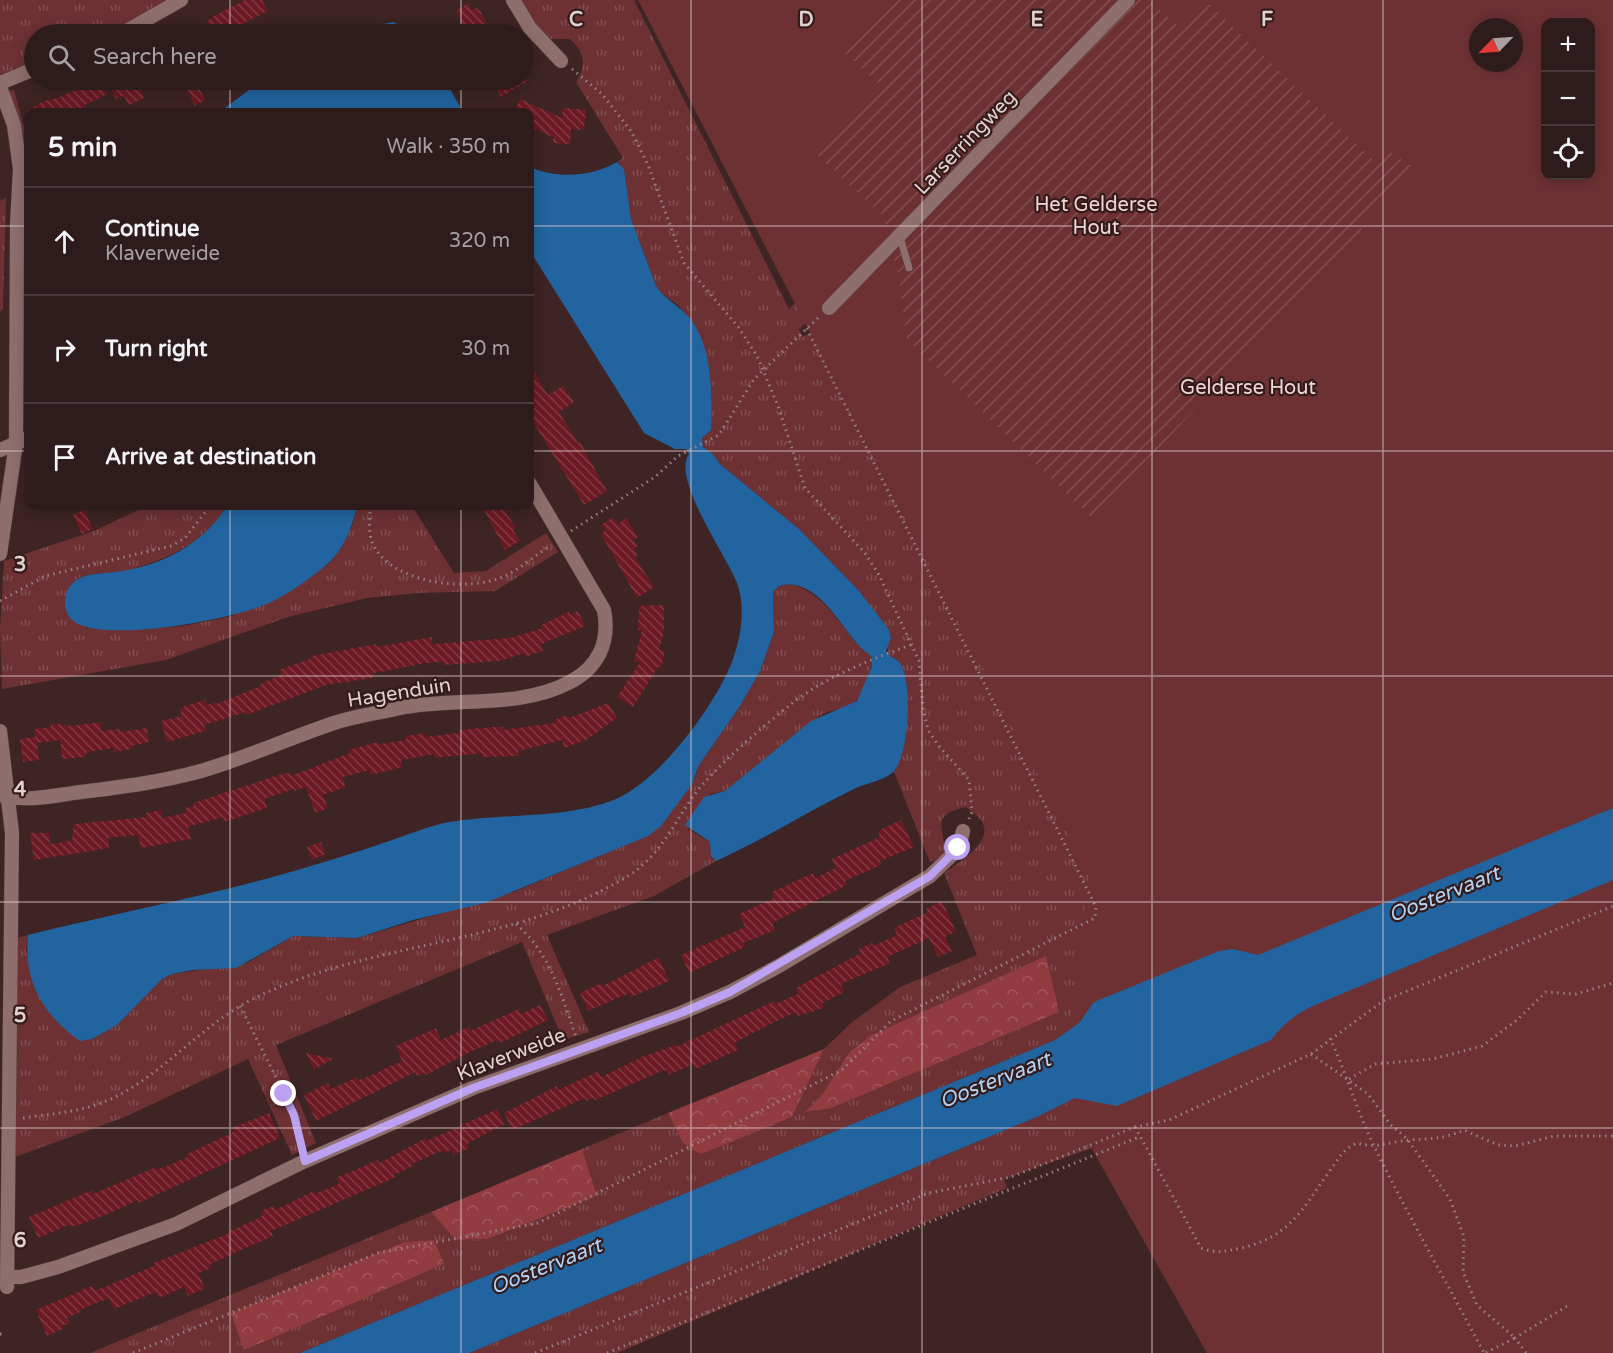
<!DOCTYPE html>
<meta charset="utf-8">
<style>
body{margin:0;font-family:"Varela Round",sans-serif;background:#362424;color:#f1f3f6}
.controls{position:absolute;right:18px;top:18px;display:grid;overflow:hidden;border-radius:12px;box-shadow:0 3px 15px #0003}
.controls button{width:54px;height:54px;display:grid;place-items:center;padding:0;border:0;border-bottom:2px solid #49393a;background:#2e1b1b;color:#f1f3f6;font:30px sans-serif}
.compass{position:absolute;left:1469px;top:18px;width:54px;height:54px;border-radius:50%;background:#2e1b1b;box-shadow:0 3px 15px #0003;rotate:245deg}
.stop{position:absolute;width:18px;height:18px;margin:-14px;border:4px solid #bca0f2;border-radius:50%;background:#fff}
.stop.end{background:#bca0f2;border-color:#fff;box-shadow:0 2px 6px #0008}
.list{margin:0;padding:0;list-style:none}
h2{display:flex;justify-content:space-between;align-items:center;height:78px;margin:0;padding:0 24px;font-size:26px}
h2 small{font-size:20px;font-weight:400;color:#a7a1a3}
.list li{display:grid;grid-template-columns:39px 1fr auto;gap:18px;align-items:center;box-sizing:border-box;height:108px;padding:0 24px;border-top:2px solid #49393a}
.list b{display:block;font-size:22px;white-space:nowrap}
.list p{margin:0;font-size:20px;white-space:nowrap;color:#a7a1a3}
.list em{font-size:20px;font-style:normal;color:#a7a1a3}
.icon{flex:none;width:33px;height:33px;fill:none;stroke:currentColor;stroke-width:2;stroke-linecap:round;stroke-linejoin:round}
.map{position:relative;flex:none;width:1613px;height:1353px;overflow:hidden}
.search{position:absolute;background:#2e1b1b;box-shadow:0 3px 15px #0003;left:24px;top:24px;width:510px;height:66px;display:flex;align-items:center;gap:15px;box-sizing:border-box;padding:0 21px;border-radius:33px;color:#a7a1a3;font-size:22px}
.panel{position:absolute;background:#2e1b1b;box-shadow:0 3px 15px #0003;left:24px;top:108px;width:510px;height:402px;border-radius:12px}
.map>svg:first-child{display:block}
</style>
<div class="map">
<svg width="1613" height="1353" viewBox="0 0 1613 1353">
<defs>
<pattern id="grass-tufts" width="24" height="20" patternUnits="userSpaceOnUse" patternTransform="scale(1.5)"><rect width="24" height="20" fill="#6d3134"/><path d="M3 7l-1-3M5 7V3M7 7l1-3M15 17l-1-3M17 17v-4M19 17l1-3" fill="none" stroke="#824e50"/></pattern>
<pattern id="forest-crowns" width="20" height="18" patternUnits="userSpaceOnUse" patternTransform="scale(1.5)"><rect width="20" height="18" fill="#923c42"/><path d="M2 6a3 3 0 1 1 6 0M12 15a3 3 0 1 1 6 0" fill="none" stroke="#a1575c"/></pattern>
<pattern id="garden-furrows" width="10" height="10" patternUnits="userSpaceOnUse" patternTransform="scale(1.5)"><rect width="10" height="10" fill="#6d3134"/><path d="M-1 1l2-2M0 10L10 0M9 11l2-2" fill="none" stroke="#824e50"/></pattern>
<pattern id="building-back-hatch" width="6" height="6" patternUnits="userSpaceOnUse" patternTransform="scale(1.5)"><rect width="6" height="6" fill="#6d1a24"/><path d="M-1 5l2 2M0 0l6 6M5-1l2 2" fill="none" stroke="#823a43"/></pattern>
</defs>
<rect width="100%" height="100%" fill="#3e2424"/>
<!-- grass -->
<path fill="url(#grass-tufts)" d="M 0,0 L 171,0 L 107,34 L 34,34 L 33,64 L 0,77 Z
M 519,0 L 634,0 L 789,309 L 874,228 L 818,313 L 799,329 L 803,337 L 815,329 L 955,551 L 1173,887 L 1079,1023 L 1055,1040 L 300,1353 L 90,1353 L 431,1212 L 456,1240 L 487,1239 L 597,1196 L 582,1149 L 668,1113 L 683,1143 L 755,1132 L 792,1117 L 824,1049 L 851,1023 L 900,987 L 977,955 L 944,873 C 968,856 1009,832 965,807 C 923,817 952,834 942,858 L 930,862 L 894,772 C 905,753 916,675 897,660 C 895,658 891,658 889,656 L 887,646 L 859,591 L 800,530 L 720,464 L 713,454 L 703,447 L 702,438 L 711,430 L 708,365 L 693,323 L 678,305 L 660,292 L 656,286 L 631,219 L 624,169 L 617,162 L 623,158 L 576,82 C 587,65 585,52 570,39 L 545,39 Z
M 14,90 L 28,141 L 28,273 L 24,273 C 26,210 32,158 10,97 L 9,91 Z
M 6,198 L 3,309 L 0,311 L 0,201 Z
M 147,506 L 227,506 C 203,543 168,560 125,571 C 112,574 97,572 84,576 C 71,580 65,591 65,604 L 87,628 L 133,630 L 183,626 L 232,616 L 327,565 L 342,547 L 352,526 L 357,506 L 412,506 L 454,573 L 486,571 L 546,533 L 558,552 L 495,591 L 418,593 L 367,598 L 288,617 L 166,660 L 2,689 L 0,630 L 4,561 L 94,531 Z
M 789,584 C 825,592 838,624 861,648 C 864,652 868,653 872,657 C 874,663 863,694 858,699 C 849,710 832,708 820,716 C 787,738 758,767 725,791 L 710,794 L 688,829 L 710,842 L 711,856 L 716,861 L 654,896 L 547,935 L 589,1032 L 563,1040 L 522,942 L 276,1045 L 316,1143 L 292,1155 L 248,1059 L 125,1117 L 15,1157 L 17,938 L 28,935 L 26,952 L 92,1039 L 117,1025 L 162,979 L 172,974 L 247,963 L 293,936 L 357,938 L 516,891 L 622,846 L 695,778 L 699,765 L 740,706 L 760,671 L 774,632 L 773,592 L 779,586 Z
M 1075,1098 L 1126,1136 L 1004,1179 L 1007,1188 L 617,1353 L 469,1353 L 1039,1116 Z"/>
<!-- forest -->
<path fill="url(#forest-crowns)" d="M 1046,956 L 1059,1012 L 831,1108 L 805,1112 L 822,1095 L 849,1053 L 870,1036 Z
M 824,1049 L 792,1117 L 701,1154 L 683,1143 L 668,1113 Z
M 582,1149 L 597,1196 L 487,1239 L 456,1240 L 431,1212 Z
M 434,1240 L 444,1264 L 244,1350 L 231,1313 L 405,1242 Z"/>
<!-- park -->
<path fill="#6d3134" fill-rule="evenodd" d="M 638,0 L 1613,0 L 1613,1353 L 1207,1353 L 1061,1094 L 1089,873 ZM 1546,22 L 1590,22 L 1590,176 L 1546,176 ZM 1478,27 L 1514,27 L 1514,63 L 1478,63 Z"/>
<!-- garden -->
<path fill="url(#garden-furrows)" d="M 896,0 L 1149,0 L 1183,31 L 1208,3 L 1375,162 L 1387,150 L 1411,166 L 1357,225 L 1362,229 L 1093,519 L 907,339 L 897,266 L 893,258 L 893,239 L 882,215 L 814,152 L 879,85 L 845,53 Z"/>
<!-- water -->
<path fill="#22649f" d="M 393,22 L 416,34 L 342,34 L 364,25 L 374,26 Z
M 263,80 L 445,80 L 463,112 L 219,112 Z
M 617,162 L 624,169 L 631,219 L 656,286 C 664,299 682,307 692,321 C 713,351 712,395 711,430 L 702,438 L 703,447 L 713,454 L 720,464 L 800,530 L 859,591 L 889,630 L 891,638 L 886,651 C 890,659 896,657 900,663 C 913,682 909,751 895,770 C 888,779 869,783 858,787 C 810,810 765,839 716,861 L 711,856 L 710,842 L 685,825 L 704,797 L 725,791 L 811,721 L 857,701 L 872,666 L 872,657 C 868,653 864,651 861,648 C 840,626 816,575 779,586 L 773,592 L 774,632 L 760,671 L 740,706 L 699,765 L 692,784 L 661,826 L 648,836 L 485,903 L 413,920 L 357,938 L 293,936 L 236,968 L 193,970 L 172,974 L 162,979 L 117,1025 L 92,1039 L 80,1041 C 43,1015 23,981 28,935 C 112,914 197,898 280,875 C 318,864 355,853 392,840 C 407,835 424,828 440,824 C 494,812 570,821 620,797 C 662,777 715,705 732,662 C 741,638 746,608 737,583 C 727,556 671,479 689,454 L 686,449 L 675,449 L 644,433 L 530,251 L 530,167 C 556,179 592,177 617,162 Z
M 227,506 L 357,506 C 352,528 344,550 326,565 C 311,578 291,592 273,601 C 242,618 94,647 70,618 C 61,606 64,587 78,579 C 90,572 108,574 122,571 C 166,564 203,543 227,506 Z
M 1613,808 L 1613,880 L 1315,1005 C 1296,1014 1284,1023 1271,1040 L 1117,1106 L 1075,1098 L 1039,1116 L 469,1353 L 300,1353 L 1055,1040 L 1079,1023 L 1094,1002 L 1219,951 L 1233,949 L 1258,955 Z"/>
<!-- building -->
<path fill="url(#building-back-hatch)" d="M 245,0 L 262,0 L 268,11 L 244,23 L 248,31 L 240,34 L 189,34 L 209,25 L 207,22 L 212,17 Z
M 468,3 L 472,10 L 476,8 L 481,12 L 491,34 L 468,34 L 456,11 Z
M 97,80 L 100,80 L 107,94 L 85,105 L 89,112 L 25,112 L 44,101 L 58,98 Z
M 107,80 L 136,80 L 144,98 L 129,105 L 124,96 L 116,99 Z
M 182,80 L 195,80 L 205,100 L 195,106 Z
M 491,80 L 529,80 L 501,97 Z
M 520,99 L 562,118 L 563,108 L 586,110 L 584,130 L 571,129 L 570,144 L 553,143 L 553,137 L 530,127 L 530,112 L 514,112 Z
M 530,365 L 548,395 L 563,386 L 574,402 L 559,412 L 578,443 L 580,442 L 607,491 L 584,505 L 530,417 Z
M 482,506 L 502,506 L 516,528 L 513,530 L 520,541 L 505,550 Z
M 84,510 L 93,529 L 82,534 L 73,515 Z
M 613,517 L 618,524 L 626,518 L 638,537 L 633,540 L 638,546 L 634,549 L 638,555 L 635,557 L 654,587 L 637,598 L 601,534 L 605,531 L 601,525 Z
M 664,605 L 664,632 L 659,650 L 665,651 L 661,668 L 658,667 L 633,707 L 617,697 L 640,662 L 634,661 L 642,630 L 638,630 L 639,606 Z
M 578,611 L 585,626 L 541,644 L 543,651 L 525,657 L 524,653 L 500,661 L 443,665 L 443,662 L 426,663 L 374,673 L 372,678 L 326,685 L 247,715 L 246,712 L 204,725 L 206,731 L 167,742 L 161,721 L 182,716 L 180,708 L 205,700 L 207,705 L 216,702 L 216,704 L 261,686 L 260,684 L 281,675 L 279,670 L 312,658 L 312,656 L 376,644 L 377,647 L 432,637 L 432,644 L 511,638 L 543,628 L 541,625 L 569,612 L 570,615 Z
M 608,703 L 617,718 L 586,740 L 565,748 L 562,740 L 518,751 L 519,756 L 482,757 L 482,753 L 435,758 L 435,754 L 401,760 L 402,767 L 371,775 L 369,770 L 343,777 L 345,787 L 323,795 L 328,808 L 315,813 L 306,787 L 295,791 L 294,789 L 264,799 L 267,808 L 224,822 L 223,817 L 188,827 L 191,839 L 141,848 L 138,835 L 108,838 L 109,848 L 34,860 L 30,833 L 49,833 L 50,844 L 72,841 L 74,824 L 147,817 L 146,813 L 161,810 L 162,818 L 186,813 L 185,808 L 194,806 L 193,803 L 282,774 L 290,773 L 291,776 L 350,753 L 349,750 L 378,742 L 379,744 L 406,740 L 406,736 L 425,733 L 425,737 L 459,733 L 459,730 L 493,727 L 503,727 L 503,730 L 555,723 L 554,720 L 567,715 L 569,718 Z
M 100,722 L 101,731 L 119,729 L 120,732 L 147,728 L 149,742 L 131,746 L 132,749 L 113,752 L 113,748 L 87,752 L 85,757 L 65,759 L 62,757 L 60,740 L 37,743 L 39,760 L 23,762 L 20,739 L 35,737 L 34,729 L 51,727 L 50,723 L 71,726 Z
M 901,820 L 914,847 L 880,861 L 881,865 L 845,881 L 847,885 L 772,923 L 775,930 L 743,943 L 745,947 L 689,973 L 681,955 L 745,927 L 739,914 L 774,898 L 772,892 L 813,873 L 815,878 L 836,868 L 832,859 L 880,837 L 878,831 Z
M 321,842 L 326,854 L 312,860 L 307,847 Z
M 942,901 L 956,931 L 945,937 L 952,951 L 938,957 L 929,938 L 887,957 L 890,963 L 841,984 L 844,992 L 822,1003 L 824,1008 L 798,1016 L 796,1012 L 770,1024 L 734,1043 L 738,1050 L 696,1069 L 693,1064 L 669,1075 L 667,1070 L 660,1072 L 595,1100 L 594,1098 L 586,1101 L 585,1098 L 512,1130 L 504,1113 L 557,1086 L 558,1090 L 599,1071 L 601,1077 L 642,1057 L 675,1045 L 676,1047 L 774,1001 L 775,1004 L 798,994 L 796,989 L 801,985 L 861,953 L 859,949 L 872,943 L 873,946 L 897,935 L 894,928 L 928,912 L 926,909 Z
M 659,957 L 669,981 L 631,997 L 630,993 L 620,997 L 588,1011 L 580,993 L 601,983 L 602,986 L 609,983 Z
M 540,1005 L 548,1020 L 503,1042 L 495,1041 L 468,1053 L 426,1075 L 425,1073 L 417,1076 L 416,1072 L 316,1121 L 304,1095 L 328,1083 L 331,1089 L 357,1077 L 358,1080 L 365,1078 L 402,1061 L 396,1046 L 436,1028 L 441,1040 L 469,1027 L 470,1031 L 519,1009 L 521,1014 Z
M 306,1053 L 334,1059 L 314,1069 Z
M 497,1109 L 504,1124 L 467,1144 L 469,1148 L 453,1155 L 451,1150 L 444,1153 L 443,1150 L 412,1164 L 413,1166 L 394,1175 L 396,1177 L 271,1231 L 273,1236 L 210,1264 L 211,1268 L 198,1273 L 205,1288 L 188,1296 L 184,1287 L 159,1298 L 156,1292 L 114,1309 L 109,1298 L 79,1310 L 80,1312 L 67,1318 L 70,1323 L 62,1326 L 63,1329 L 47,1336 L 36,1310 L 92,1286 L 95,1291 L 154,1266 L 154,1263 L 227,1234 L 227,1232 L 257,1219 L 263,1215 L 261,1211 L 274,1206 L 275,1210 L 314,1191 L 315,1194 L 339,1184 L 336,1178 L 378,1160 L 379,1163 L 426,1138 L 427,1141 Z
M 269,1113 L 280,1138 L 139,1203 L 138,1200 L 108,1214 L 75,1226 L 68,1225 L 38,1238 L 29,1217 L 92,1190 L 93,1194 L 156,1167 L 157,1170 L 188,1157 L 187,1154 L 234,1132 L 232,1128 Z"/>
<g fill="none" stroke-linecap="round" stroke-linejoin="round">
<!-- lane casing -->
<g stroke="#553f40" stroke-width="8">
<path id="lane" d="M 900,237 L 909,268"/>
</g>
<!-- street casing -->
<g stroke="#553f40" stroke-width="15">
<path id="street" d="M 513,0 L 530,28 L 561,61
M 121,34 L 181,0
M 0,83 L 34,69
M 0,87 L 14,125 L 20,169 L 17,224 L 16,443 L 0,554
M 829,308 L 1128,0
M 0,450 L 28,438
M 0,731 L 12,833 L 7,1287
M 0,795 C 32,802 49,796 81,792 C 122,787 161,782 201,771 C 246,758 289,738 334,723 C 355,716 379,713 400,708 C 455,697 520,709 570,682 C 599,667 610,641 604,610 L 530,484
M 7,1277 L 21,1277 L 58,1267 L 176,1224 L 305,1161 L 473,1088 L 681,1013 L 730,992 L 777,967 L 930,876 L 959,848 L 963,831"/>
</g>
<!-- path -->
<path stroke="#957f7f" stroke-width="3" stroke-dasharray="1.5 4.5" stroke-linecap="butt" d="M 572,69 L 602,94 L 631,131 L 648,165 L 684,263 L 739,328 L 757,356 L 778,406 L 805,488 L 865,553 L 879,575 L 919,661 L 923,708 L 928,730 L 938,745 L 969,780 L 972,812 L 969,819
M 370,506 C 370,517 368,532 372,542 C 389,584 469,593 505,576 C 521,568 536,555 551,545
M 571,531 L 655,477 L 678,456 L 719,435 L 754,379 L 820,316
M 0,601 L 45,576 L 171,546 L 185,538 L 210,506
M 516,924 C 550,953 562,996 576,1037
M 240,1006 L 289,1103 L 297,1127 L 300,1148
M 1330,1038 C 1347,1075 1357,1112 1375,1148 C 1409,1217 1448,1285 1484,1353
M 1311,1054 L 1368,1094 L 1390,1124 L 1408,1140 L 1450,1199 L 1464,1237 L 1463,1272 L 1477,1305 L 1515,1338 L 1485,1353
M 1349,1079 L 1375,1064 L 1433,1059 L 1482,1046 L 1517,1020 L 1546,992 L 1576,994 L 1613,983
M 23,1118 C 55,1113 86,1112 115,1097 C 165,1072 201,1026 251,1000 C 371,939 516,947 631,874 C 665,852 678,812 704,783 C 730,754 762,728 791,704 C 827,676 870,660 913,644
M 1135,1127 L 1201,1248 C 1217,1254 1226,1251 1242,1248 C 1291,1236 1302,1209 1329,1172 C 1339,1158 1342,1150 1357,1143 C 1381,1149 1386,1142 1409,1140 C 1433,1138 1441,1140 1464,1130 L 1498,1145 L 1515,1146 L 1554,1136 L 1613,1136
M 0,1334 L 6,1334
M 133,1353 L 378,1253 L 538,1223 L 842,1070 L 891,1021 L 1095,918 L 1096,907 L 806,327
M 535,1353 L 929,1193 L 1011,1177 L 1135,1127 L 1169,1120 L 1311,1054 L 1383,1001 L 1613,906
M 607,1353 L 1139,1137
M 1526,1353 L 1515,1338 L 1569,1305"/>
<!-- lane -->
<use href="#lane" stroke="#8e6f6e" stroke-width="7"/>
<!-- street -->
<use href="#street" stroke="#8e6f6e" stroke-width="14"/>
</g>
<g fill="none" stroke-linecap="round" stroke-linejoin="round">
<!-- route -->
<path stroke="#bca0f2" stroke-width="8" d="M 284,1094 L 294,1115 L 305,1161 L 473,1088 L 681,1013 L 730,992 L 930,876 L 958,848"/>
</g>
<!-- grid -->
<path fill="none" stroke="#e3d1d1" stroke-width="1.5" stroke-opacity="0.55" d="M 230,0 L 230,34M 461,0 L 461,34M 691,0 L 691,1353M 922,0 L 922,1353M 1152,0 L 1152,1353M 1383,0 L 1383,1353M 230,80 L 230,112M 461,80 L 461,112M 0,226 L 28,226M 530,226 L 1613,226M 0,451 L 28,451M 530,451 L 1613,451M 230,506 L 230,1353M 461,506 L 461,1353M 0,676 L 1613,676M 0,902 L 1613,902M 0,1128 L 1613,1128"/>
<g text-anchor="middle" stroke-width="4.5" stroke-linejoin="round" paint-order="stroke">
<!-- street labels -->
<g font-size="20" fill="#e3d1d1" stroke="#331a1b">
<text transform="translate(965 142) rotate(-46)" y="7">Larserringweg</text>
<text transform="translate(399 692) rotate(-9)" y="7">Hagenduin</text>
<text transform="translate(511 1054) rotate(-21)" y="7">Klaverweide</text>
</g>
<!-- park labels -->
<g font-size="20" fill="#f0d6d5" stroke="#331a1b">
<text x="1096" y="211">Het Gelderse<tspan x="1096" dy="23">Hout</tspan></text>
<text x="1248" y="394">Gelderse Hout</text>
</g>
<!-- water labels -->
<g font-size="21" font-style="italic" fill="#b2d2f3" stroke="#331a1b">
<text transform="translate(1444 894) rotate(-22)" y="7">Oostervaart</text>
<text transform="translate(995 1080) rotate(-22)" y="7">Oostervaart</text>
<text transform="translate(546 1266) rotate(-22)" y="7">Oostervaart</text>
</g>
</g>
<g font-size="20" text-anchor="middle" font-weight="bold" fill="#e3d1d1" stroke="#331a1b" stroke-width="4.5" stroke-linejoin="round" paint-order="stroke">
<text x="576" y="26">C</text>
<text x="806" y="26">D</text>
<text x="1037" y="26">E</text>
<text x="1267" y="26">F</text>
<text x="20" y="571">3</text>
<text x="20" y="796">4</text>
<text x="20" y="1022">5</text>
<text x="20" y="1247">6</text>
</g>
</svg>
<div class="controls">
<button>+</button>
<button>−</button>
<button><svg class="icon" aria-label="locate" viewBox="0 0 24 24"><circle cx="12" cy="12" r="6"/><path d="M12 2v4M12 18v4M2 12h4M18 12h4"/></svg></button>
</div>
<svg class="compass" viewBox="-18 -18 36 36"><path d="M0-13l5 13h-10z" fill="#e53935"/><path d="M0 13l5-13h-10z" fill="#a7a1a3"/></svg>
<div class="stop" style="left:958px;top:848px"></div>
<div class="stop end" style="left:284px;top:1094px"></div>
<div class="search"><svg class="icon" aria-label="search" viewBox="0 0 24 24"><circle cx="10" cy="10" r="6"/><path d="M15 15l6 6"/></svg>Search here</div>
<section class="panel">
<h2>5 min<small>Walk · 350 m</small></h2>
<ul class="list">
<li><svg class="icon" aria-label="ahead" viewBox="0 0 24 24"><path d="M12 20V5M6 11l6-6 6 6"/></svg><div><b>Continue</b><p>Klaverweide</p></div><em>320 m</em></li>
<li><svg class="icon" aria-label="right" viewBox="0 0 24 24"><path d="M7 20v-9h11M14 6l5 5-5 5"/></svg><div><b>Turn right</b></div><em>30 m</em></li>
<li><svg class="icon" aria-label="arrive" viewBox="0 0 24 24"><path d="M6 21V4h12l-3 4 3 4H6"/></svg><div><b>Arrive at destination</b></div></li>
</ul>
</section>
</div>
